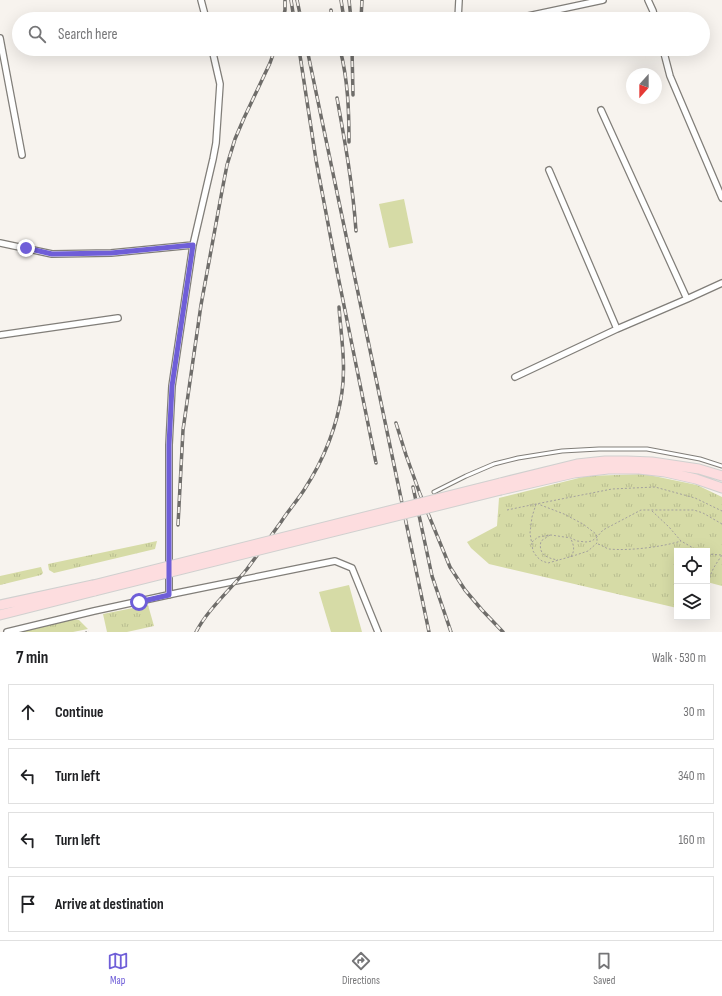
<!DOCTYPE html>
<meta charset="utf-8">
<style>
body{margin:0;font-family:"Sofia Sans Condensed",sans-serif;background:#f6f6f6;color:#202124}
.controls{position:absolute;right:12px;bottom:12px;display:grid;overflow:hidden;border-radius:0px;box-shadow:0 4px 16px #0002}
.controls button{width:36px;height:36px;display:grid;place-items:center;padding:0;border:0;border-bottom:1px solid #e0e0e0;background:#fff;color:#202124;font:20px sans-serif}
.compass{position:absolute;left:626px;top:68px;width:36px;height:36px;border-radius:50%;background:#fff;box-shadow:0 4px 16px #0002;rotate:201deg}
.stop{position:absolute;width:12px;height:12px;margin:-9px;border:3px solid #6f5ed8;border-radius:50%;background:#fff}
.stop.end{background:#6f5ed8;border-color:#fff;box-shadow:0 1px 4px #0008}
.list{margin:0;padding:0;list-style:none}
h2{display:flex;justify-content:space-between;align-items:center;height:52px;margin:0;padding:0 16px;font-size:17px}
h2 small{font-size:13px;font-weight:400;color:#757577}
.list li{display:grid;grid-template-columns:26px 1fr auto;gap:12px;align-items:center;box-sizing:border-box;height:56px;margin:0 8px 8px;padding:0 8px;border:1px solid #e0e0e0;border-radius:0px}
.list b{display:block;font-size:15px;white-space:nowrap}
.list em{font-size:13px;font-style:normal;color:#757577}
.icon{flex:none;width:22px;height:22px;fill:none;stroke:currentColor;stroke-width:2;stroke-linecap:round;stroke-linejoin:round}
.map{position:relative;flex:none;width:722px;height:632px;overflow:hidden}
.search{position:absolute;background:#fff;box-shadow:0 4px 16px #0002;left:12px;right:12px;top:12px;height:44px;display:flex;align-items:center;gap:10px;box-sizing:border-box;padding:0 14px;border-radius:22px;color:#757577;font-size:15px}
.sheet{height:308px;background:#fff}
nav{display:flex;justify-content:space-around;align-items:center;box-sizing:border-box;height:56px;border-top:1px solid #e0e0e0;background:#fff;font-size:11px;color:#757577}
nav a{display:grid;justify-items:center;gap:2px}
nav .on{color:#6f5ed8}
.map>svg:first-child{display:block}
</style>
<div class="map">
<svg width="722" height="632" viewBox="0 0 722 632">
<defs>
<pattern id="grass-tufts" width="24" height="20" patternUnits="userSpaceOnUse"><rect width="24" height="20" fill="#d6dba6"/><path d="M3 7l-1-3M5 7V3M7 7l1-3M15 17l-1-3M17 17v-4M19 17l1-3" fill="none" stroke="#b9bd90"/></pattern>
</defs>
<rect width="100%" height="100%" fill="#f7f3ee"/>
<!-- grass -->
<path fill="url(#grass-tufts)" d="M 644,474 L 697,485 L 722,497 L 722,586 L 707,582 L 707,551 L 677,551 L 677,608 L 489,564 L 471,548 L 467,542 L 497,526 L 499,498 L 587,476 Z
M 157,541 L 155,549 L 54,573 L 49,570 L 48,564 Z
M 41,567 L 43,573 L 41,575 L 0,585 L 0,576 Z
M 148,605 L 154,626 L 127,632 L 107,632 L 103,614 Z
M 72,619 L 79,620 L 88,629 L 73,632 L 21,632 Z"/>
<!-- pitch -->
<path fill="#d6dba6" d="M 404,199 L 413,243 L 389,248 L 379,204 Z
M 349,585 L 362,632 L 331,632 L 319,592 Z"/>
<g fill="none" stroke-linecap="round" stroke-linejoin="round">
<!-- service casing -->
<g stroke="#817e79" stroke-width="5">
<path id="service" d="M 434,492 L 466,476 L 494,464 L 518,458 L 562,451 L 599,449 L 647,449 L 700,459 L 722,466"/>
</g>
<!-- minor casing -->
<g stroke="#817e79" stroke-width="8">
<path id="minor" d="M 201,0 L 206,19
M 648,0 L 653,11 L 655,19
M 458,19 L 459,0
M 514,19 L 603,0
M 0,38 L 22,155
M 663,49 L 670,76 L 722,198
M 601,110 L 687,299
M 549,170 L 617,329
M 0,243 L 52,254 L 111,253 L 193,245
M 0,335 L 118,318
M 515,377 L 617,329 L 687,299 L 722,283
M 169,595 L 169,445 L 172,386 L 193,245 L 213,159 L 216,143 L 220,84 L 212,49
M 7,632 L 94,611 L 177,593 L 335,561 L 352,568 L 378,632"/>
</g>
<!-- primary casing -->
<g stroke="#d0d0cf" stroke-width="11">
<path id="primary" d="M 500,483 L 577,464 L 605,461 L 627,461 L 652,462 L 699,469 L 722,476
M 501,490 L 574,473 L 608,469 L 639,469 L 665,472 L 696,479 L 722,488
M 0,605 L 93,585
M 0,615 L 95,591"/>
</g>
<!-- path -->
<path stroke="#a3a09d" stroke-width="1" stroke-dasharray="2 2" stroke-linecap="butt" d="M 536,504 L 532,517 L 530,533 L 533,551 L 537,557 L 542,561 L 548,563 L 573,556 L 588,551 L 597,543 L 597,537 L 596,534 L 583,524 L 564,514 L 538,504
M 507,510 L 536,504 L 612,489 L 655,487 L 695,498 L 722,511
M 652,511 L 669,527 L 681,541 L 695,549 L 700,551
M 550,535 L 541,541 C 538,554 546,558 558,560
M 532,542 L 538,537 L 551,535 L 571,538 L 577,541 L 586,542 L 592,541 L 597,537 L 603,530 L 641,510 L 694,510 L 703,513 L 722,524
M 598,544 C 602,545 605,548 609,549 C 629,551 662,547 681,541
M 707,554 L 721,555
M 571,557 C 575,550 574,546 571,539
M 709,582 C 710,572 716,564 722,555
M 85,632 L 89,631"/>
<!-- service -->
<use href="#service" stroke="#fff" stroke-width="3"/>
<!-- minor -->
<use href="#minor" stroke="#fff" stroke-width="5.5"/>
<!-- primary -->
<use href="#primary" stroke="#fddddf" stroke-width="9"/>
<!-- rail casing -->
<g stroke="#6f6d6a" stroke-width="3.5">
<path id="rail" d="M 291,0 L 294,19
M 297,0 L 301,19
M 341,0 L 344,19
M 349,0 L 351,19
M 331,10 L 332,19
M 283,19 L 285,10 L 285,0
M 361,19 L 362,0
M 299,49 L 316,160 L 337,271 L 376,463
M 307,49 L 429,632
M 340,49 C 348,80 349,111 349,142
M 352,49 L 353,95
M 337,98 C 345,142 353,186 356,231
M 396,423 L 406,455 L 420,494 L 450,567 L 465,590 L 482,610 L 503,632
M 413,487 L 432,576 L 451,632
M 178,525 L 183,430 L 201,305 L 222,191 L 227,165 L 235,139 L 244,118 L 270,63 L 275,49
M 196,632 C 208,609 231,589 247,569 C 259,553 270,537 281,522 C 288,511 297,501 304,490 C 323,461 337,427 342,392 C 346,364 341,335 339,307"/>
</g>
<!-- rail -->
<use href="#rail" stroke="#f7f3ee" stroke-width="2" stroke-dasharray="6" stroke-linecap="butt"/>
<!-- primary-bridge casing -->
<g stroke="#d0d0cf" stroke-width="11" stroke-linecap="butt">
<path id="primary-bridge" d="M 93,585 L 500,483
M 95,591 L 501,490"/>
</g>
<!-- primary-bridge -->
<use href="#primary-bridge" stroke="#fddddf" stroke-width="9"/>
</g>
<g fill="none" stroke-linecap="round" stroke-linejoin="round">
<!-- route -->
<path stroke="#6f5ed8" stroke-width="5" d="M 26,248 L 52,254 L 111,253 L 193,245 L 172,386 L 169,445 L 169,595 L 139,602"/>
</g>
</svg>
<div class="controls">
<button><svg class="icon" aria-label="locate" viewBox="0 0 24 24"><circle cx="12" cy="12" r="6"/><path d="M12 2v4M12 18v4M2 12h4M18 12h4"/></svg></button>
<button><svg class="icon" aria-label="layers" viewBox="0 0 24 24"><path d="M12 4l9 5-9 5-9-5zM3 14l9 5 9-5"/></svg></button>
</div>
<svg class="compass" viewBox="-18 -18 36 36"><path d="M0-13l5 13h-10z" fill="#e53935"/><path d="M0 13l5-13h-10z" fill="#757577"/></svg>
<div class="stop" style="left:139px;top:602px"></div>
<div class="stop end" style="left:26px;top:248px"></div>
<div class="search"><svg class="icon" aria-label="search" viewBox="0 0 24 24"><circle cx="10" cy="10" r="6"/><path d="M15 15l6 6"/></svg>Search here</div>
</div>
<section class="sheet">
<h2>7 min<small>Walk · 530 m</small></h2>
<ul class="list">
<li><svg class="icon" aria-label="ahead" viewBox="0 0 24 24"><path d="M12 20V5M6 11l6-6 6 6"/></svg><div><b>Continue</b></div><em>30 m</em></li>
<li><svg class="icon" aria-label="left" viewBox="0 0 24 24"><path d="M17 20v-9H6M10 6l-5 5 5 5"/></svg><div><b>Turn left</b></div><em>340 m</em></li>
<li><svg class="icon" aria-label="left" viewBox="0 0 24 24"><path d="M17 20v-9H6M10 6l-5 5 5 5"/></svg><div><b>Turn left</b></div><em>160 m</em></li>
<li><svg class="icon" aria-label="arrive" viewBox="0 0 24 24"><path d="M6 21V4h12l-3 4 3 4H6"/></svg><div><b>Arrive at destination</b></div></li>
</ul>
</section>
<nav>
<a class="on"><svg class="icon" aria-label="map" viewBox="0 0 24 24"><path d="M3 6l6-2 6 2 6-2v14l-6 2-6-2-6 2zM9 4v14M15 6v14"/></svg>Map</a>
<a><svg class="icon" aria-label="directions" viewBox="0 0 24 24"><path d="M12 3l9 9-9 9-9-9zM9 14v-3h6M13 9l2 2-2 2"/></svg>Directions</a>
<a><svg class="icon" aria-label="saved" viewBox="0 0 24 24"><path d="M7 4h10v16l-5-4-5 4z"/></svg>Saved</a>
</nav>
